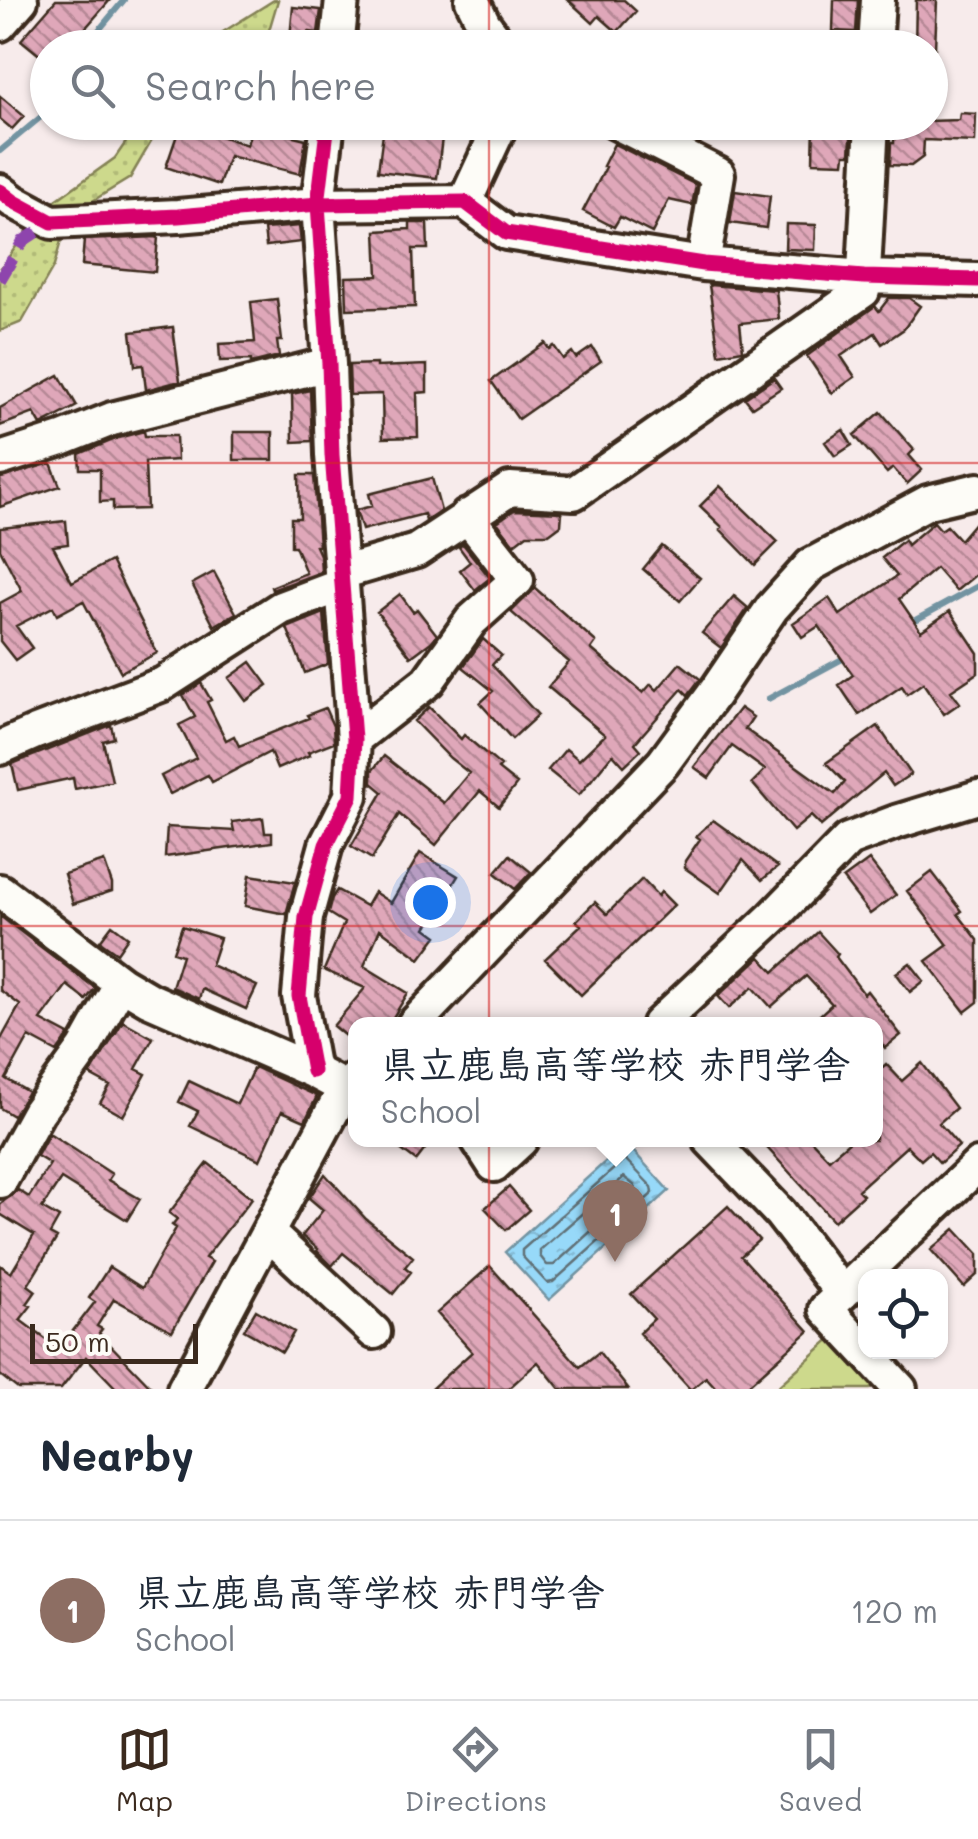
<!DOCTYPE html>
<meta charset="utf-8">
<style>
body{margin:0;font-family:Mali,"Klee One",sans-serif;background:#f6f6f7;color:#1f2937}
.controls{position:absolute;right:30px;bottom:30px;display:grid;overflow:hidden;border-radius:20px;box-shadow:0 2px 8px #0004}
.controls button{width:90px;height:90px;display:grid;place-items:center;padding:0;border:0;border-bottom:2px solid #e0e1e3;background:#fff;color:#1f2937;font:50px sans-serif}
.scale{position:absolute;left:30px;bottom:25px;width:168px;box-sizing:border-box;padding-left:10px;border:5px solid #3b2a1e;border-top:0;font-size:28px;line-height:35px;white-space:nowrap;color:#3b2a1e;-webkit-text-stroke:8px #fdfcf7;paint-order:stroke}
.you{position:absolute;left:430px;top:902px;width:35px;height:35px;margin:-25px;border:8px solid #fff;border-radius:50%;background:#1a73e8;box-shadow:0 0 0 15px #1a73e833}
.badge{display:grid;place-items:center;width:65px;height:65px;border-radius:50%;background:#3b2a1e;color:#fff;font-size:32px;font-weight:700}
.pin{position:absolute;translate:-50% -82px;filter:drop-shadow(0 2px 5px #0008)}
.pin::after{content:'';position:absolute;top:52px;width:35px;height:30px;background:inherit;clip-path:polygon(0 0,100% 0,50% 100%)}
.popup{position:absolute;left:348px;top:1017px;width:535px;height:130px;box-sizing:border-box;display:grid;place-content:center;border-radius:20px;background:#fff;filter:drop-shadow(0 2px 8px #0005);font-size:32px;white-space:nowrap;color:#747a83}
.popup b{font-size:38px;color:#1f2937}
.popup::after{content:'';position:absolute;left:50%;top:100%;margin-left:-20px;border:20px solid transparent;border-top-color:#fff}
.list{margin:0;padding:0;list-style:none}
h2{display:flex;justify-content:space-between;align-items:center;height:130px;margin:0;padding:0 40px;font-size:42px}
h2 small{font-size:32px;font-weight:400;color:#747a83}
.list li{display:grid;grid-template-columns:65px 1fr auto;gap:30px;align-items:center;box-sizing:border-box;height:180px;padding:0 40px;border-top:2px solid #e0e1e3}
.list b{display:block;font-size:38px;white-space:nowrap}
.list p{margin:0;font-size:32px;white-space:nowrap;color:#747a83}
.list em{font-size:32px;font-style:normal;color:#747a83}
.icon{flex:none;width:55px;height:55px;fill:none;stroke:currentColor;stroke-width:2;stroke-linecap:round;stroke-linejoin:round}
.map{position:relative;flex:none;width:978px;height:1389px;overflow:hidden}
.search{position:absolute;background:#fff;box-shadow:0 2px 8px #0004;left:30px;right:30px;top:30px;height:110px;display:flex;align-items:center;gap:25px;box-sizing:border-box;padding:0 35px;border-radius:55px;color:#747a83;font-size:38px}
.sheet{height:310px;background:#fff}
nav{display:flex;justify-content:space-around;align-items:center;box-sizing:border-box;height:140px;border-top:2px solid #e0e1e3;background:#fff;font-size:28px;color:#747a83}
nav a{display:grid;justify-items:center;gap:5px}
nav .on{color:#3b2a1e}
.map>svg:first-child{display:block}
</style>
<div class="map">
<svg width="978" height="1389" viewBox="0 0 978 1389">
<defs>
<pattern id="grass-dots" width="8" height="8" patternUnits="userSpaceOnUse" patternTransform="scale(2.5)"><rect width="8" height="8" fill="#cdd98c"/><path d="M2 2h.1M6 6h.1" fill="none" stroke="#b1ba78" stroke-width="1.8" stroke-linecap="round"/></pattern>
<pattern id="water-ripples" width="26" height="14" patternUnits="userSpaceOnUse" patternTransform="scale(2.5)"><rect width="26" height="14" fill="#97d9f9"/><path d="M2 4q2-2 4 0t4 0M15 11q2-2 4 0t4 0" fill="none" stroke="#83bad5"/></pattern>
<pattern id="building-back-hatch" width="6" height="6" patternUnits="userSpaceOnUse" patternTransform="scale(2.5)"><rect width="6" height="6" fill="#dfa7b9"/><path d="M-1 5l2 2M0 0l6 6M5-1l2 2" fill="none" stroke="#b68896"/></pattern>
</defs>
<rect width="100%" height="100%" fill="#f7ebeb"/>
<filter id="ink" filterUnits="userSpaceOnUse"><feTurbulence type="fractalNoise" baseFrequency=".01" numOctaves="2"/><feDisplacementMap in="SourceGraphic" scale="20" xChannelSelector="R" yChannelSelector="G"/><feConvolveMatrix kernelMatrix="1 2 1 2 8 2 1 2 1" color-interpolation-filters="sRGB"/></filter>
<g filter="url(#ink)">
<!-- grass -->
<path fill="url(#grass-dots)" stroke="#848255" stroke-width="2.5" d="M 274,0 L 278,0 L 264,47 L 199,47 Z
M 139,123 L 162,123 L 130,178 L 68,216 L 54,266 L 22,322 L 0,331 L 0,269 L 42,210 L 115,158 Z"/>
<!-- garden -->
<path fill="#cdd98c" stroke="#848255" stroke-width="2.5" d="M 836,1334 L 878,1381 L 870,1389 L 775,1389 Z"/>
<!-- water -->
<path fill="url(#water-ripples)" stroke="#7293a1" stroke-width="2.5" d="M 626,1143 L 669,1191 L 549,1300 L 505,1252 Z"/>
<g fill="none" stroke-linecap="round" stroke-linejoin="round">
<!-- shore -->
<path stroke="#607076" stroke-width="2.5" d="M 625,1159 L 652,1187 L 653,1193 L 553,1282 L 547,1283 L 522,1256 L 522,1250 Z
M 624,1177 L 635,1186 L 634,1192 L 554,1265 L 547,1265 L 540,1256 L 540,1250 Z"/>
<!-- stream -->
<path stroke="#7293a1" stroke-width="6" d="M 89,48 L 94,36 L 124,0
M 0,151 L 48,111
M 910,623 L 978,586
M 768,699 L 846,657"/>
</g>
<!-- building -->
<path fill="url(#building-back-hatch)" stroke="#3b2a1e" stroke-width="2.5" d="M 56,0 L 110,0 L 68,48 L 48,48 L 48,62 L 21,40 Z
M 568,0 L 624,0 L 636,11 L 617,32 L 599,16 L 593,23 Z
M 834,0 L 858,0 L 856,32 L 833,31 Z
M 916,0 L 937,0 L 935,48 L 915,48 Z
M 293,7 L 321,10 L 318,33 L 309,32 L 308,48 L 289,48 Z
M 0,96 L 24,116 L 12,129 L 0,119 Z
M 960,113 L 976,114 L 975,142 L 924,140 L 923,157 L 911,166 L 890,165 L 891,143 L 894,143 L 895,122 L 959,120 Z
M 393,122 L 444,122 L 437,178 L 378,171 L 383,133 L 391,134 Z
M 814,122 L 852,122 L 850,154 L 845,154 L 844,163 L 813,162 Z
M 181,123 L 247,145 L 252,126 L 306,139 L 300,174 L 229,156 L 219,185 L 166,167 Z
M 614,144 L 696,185 L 692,205 L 669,200 L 652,233 L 620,217 L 614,227 L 583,211 L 606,167 L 603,166 Z
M 735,191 L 770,196 L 766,228 L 730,223 Z
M 410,223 L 427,223 L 428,249 L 413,249 L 415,307 L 347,309 L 346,277 L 378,276 L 376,231 L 410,229 Z
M 786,224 L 816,225 L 815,250 L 785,249 Z
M 299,226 L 301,242 L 266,246 L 264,229 Z
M 158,237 L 155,272 L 82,265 L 84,240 Z
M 709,285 L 776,290 L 779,319 L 740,323 L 743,350 L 719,354 Z
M 889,298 L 909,298 L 920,306 L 904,329 L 882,344 L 875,333 L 841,356 L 855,377 L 832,393 L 807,356 L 875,306 L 879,311 Z
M 277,299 L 282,341 L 277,341 L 279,356 L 251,363 L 251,360 L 220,361 L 219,344 L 255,342 L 251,302 Z
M 173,327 L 180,381 L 146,390 L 143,365 L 135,366 L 131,332 Z
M 545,343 L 549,349 L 554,346 L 563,359 L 572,352 L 576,358 L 592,347 L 601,361 L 518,419 L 491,381 Z
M 376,364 L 376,367 L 427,365 L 427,392 L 417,393 L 418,437 L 383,438 L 382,394 L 350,395 L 349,365 Z
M 59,375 L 77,406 L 41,425 L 34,413 L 0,426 L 0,408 Z
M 774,378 L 781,388 L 752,407 L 745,398 Z
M 310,390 L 312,441 L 293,442 L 292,394 Z
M 881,412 L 914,450 L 909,455 L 922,470 L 907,484 L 893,468 L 887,473 L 854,435 Z
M 843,430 L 852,445 L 835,456 L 825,442 Z
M 144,431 L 145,436 L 176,436 L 177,460 L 145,462 L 147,509 L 113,510 L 113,501 L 100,502 L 100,469 L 80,469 L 79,454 L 118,438 Z
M 234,432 L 273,432 L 273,460 L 234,460 Z
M 51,463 L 60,486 L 0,507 L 0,478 Z
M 299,475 L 314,475 L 319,546 L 316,546 L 320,555 L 321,572 L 272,590 L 271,587 L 306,573 L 295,546 L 291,546 L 291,518 L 300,518 Z
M 432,478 L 441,511 L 426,521 L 424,514 L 362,530 L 356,510 L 372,506 L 369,494 Z
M 720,486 L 778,542 L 755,565 L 720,529 L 722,527 L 700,506 Z
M 514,510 L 562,512 L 561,525 L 549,534 L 527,534 L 514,544 L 497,522 Z
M 978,519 L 978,573 L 956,591 L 936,568 L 899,599 L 921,631 L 950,611 L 978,653 L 978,673 L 951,691 L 960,703 L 944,714 L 923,683 L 907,694 L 902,686 L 859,715 L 839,685 L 853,675 L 819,626 L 802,637 L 793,623 L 829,598 L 840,615 L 897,576 L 882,558 L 904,540 L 907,545 L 934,522 L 941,530 L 947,526 L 960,540 Z
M 66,521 L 68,544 L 53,546 L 72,582 L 111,561 L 157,653 L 121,672 L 83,601 L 57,615 L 53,607 L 16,626 L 32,648 L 15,660 L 0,641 L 0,603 L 22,591 L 0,549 L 0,528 Z
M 463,544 L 490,578 L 475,590 L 460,570 L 470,562 L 459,547 Z
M 662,546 L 700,578 L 680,601 L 643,569 Z
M 214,572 L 236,613 L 214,626 L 192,584 Z
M 535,588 L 596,642 L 591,649 L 643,693 L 651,684 L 657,690 L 680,663 L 700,679 L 688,695 L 682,689 L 635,743 L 641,750 L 624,766 L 613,754 L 579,795 L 548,770 L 566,749 L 579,760 L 605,735 L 548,687 L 569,662 L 511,612 Z
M 400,594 L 413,612 L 417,609 L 437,635 L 431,642 L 411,657 L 377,612 Z
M 734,596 L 748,608 L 721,648 L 702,633 Z
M 324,613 L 328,664 L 305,673 L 287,628 Z
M 483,639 L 501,655 L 492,665 L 538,715 L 512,739 L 480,703 L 493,691 L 463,667 Z
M 251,662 L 268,685 L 246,701 L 229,678 Z
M 201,683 L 211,700 L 207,702 L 226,740 L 234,736 L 239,746 L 309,718 L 307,715 L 325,708 L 333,726 L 334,742 L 308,752 L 310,755 L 277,769 L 270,752 L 212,782 L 208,775 L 170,794 L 161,776 L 196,758 L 179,725 L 195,717 L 183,695 Z
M 429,707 L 461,739 L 464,735 L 501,766 L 498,769 L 517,784 L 499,807 L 480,791 L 436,845 L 399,814 L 372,859 L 351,846 L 383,792 L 372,783 L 372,771 L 384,756 L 444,803 L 469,773 L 450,758 L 414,721 Z
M 740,708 L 753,717 L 745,729 L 835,794 L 845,782 L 826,763 L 878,726 L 911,774 L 893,786 L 884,773 L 821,826 L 811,816 L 793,831 L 752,783 L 765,770 L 732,746 L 709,778 L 694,767 Z
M 111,725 L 114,738 L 103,741 L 112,781 L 75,789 L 73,778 L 18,790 L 12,764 Z
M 263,818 L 265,833 L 272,833 L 272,842 L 165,857 L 167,827 L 234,831 L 232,822 Z
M 713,820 L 752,848 L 778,867 L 762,880 L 743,860 L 720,893 L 685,868 L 685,861 L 700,839 L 696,836 Z
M 420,853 L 458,876 L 426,928 L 437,936 L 420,959 L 380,929 L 364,966 L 408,993 L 389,1024 L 355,1024 L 355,1044 L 333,1026 L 365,988 L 324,970 L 344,923 L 328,913 L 332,898 L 337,890 L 366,906 L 374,892 L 391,903 Z
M 510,855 L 531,872 L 515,889 L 495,873 Z
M 869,860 L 896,895 L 870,914 L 843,879 Z
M 104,861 L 112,884 L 112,891 L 73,904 L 64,874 Z
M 932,872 L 962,911 L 958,914 L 978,940 L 978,1002 L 965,1012 L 926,961 L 948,945 L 907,891 Z
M 250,875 L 295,882 L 286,914 L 245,906 Z
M 642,879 L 658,896 L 661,892 L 674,905 L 581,995 L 545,959 L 581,925 L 576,921 L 595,902 L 607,914 Z
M 0,916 L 95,988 L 86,1000 L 67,985 L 41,1020 L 69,1035 L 57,1052 L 29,1037 L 6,1079 L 28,1092 L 13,1116 L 0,1108 L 0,1041 L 20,1005 L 0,990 Z
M 112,925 L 128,937 L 117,953 L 100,941 Z
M 182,926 L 220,938 L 211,965 L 257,986 L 246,1009 L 202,989 L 199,999 L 172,987 L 182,955 L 173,952 Z
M 818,932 L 838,954 L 836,957 L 864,994 L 867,991 L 901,1035 L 885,1048 L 875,1035 L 875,1024 L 810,1024 L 832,1004 L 806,976 L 771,1007 L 753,987 L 729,1008 L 718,996 L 760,957 L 774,972 Z
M 910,963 L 924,981 L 910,992 L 896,973 Z
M 123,1021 L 153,1038 L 136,1069 L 146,1074 L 123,1116 L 100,1103 L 110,1086 L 90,1075 Z
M 922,1063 L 956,1108 L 939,1123 L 959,1146 L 940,1163 L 930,1152 L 921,1160 L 907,1146 L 858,1190 L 863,1195 L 834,1221 L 760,1140 L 811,1140 L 829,1159 L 851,1140 L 875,1140 L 875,1074 L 886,1064 L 902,1081 Z
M 254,1067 L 317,1096 L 305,1121 L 282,1111 L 260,1160 L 190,1126 L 198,1111 L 179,1102 L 189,1081 L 237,1104 Z
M 49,1133 L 112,1174 L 108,1180 L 140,1199 L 127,1220 L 61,1179 L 42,1208 L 59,1218 L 50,1234 L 57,1238 L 28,1285 L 36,1291 L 27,1304 L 31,1306 L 20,1320 L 59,1349 L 95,1302 L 89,1298 L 109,1267 L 142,1288 L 176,1228 L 172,1225 L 177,1219 L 169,1213 L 208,1163 L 252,1198 L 205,1258 L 212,1262 L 172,1331 L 114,1299 L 97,1326 L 102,1329 L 99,1333 L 153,1389 L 117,1389 L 86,1357 L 61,1389 L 18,1389 L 0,1375 L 0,1265 L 11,1273 L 34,1235 L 0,1214 L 0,1204 L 18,1190 L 29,1197 L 50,1164 L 37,1156 Z
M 388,1140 L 432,1140 L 416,1161 Z
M 325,1174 L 366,1219 L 413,1257 L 405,1267 L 411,1272 L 393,1294 L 343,1253 L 332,1266 L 317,1251 L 318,1249 L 302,1236 L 323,1210 L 309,1198 Z
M 509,1187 L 529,1210 L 506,1230 L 485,1208 Z
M 728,1206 L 759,1240 L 741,1256 L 809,1331 L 744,1389 L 717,1389 L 706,1377 L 692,1389 L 690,1389 L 639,1333 L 654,1319 L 631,1294 Z
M 955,1229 L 978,1254 L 978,1274 L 964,1287 L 931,1250 Z
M 490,1266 L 580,1367 L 599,1352 L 628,1389 L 560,1389 L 538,1362 L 508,1389 L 431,1389 L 472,1352 L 437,1313 Z
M 256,1310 L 294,1332 L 282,1352 L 244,1330 Z"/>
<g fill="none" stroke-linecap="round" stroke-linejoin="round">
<!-- minor casing -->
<g stroke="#3b2a1e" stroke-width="40">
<path id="minor" d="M 472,0 L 484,24 L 502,48
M 0,24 L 21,0
M 337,48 L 342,0
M 875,48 L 878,0
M 615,122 L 718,174 L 703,264
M 0,191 L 13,201 L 52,222 L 178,216 L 318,204 L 465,202 L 506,233 L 703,264 L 864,277 L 978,280
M 465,202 L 502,122
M 0,459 L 62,439 L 112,419 L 329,364
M 341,573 L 416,551 L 510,489 L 574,493 L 863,291 L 872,122
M 354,739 L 428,681 L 471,621 L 517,580 L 467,516
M 0,748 L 36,732 L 163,684 L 281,608 L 342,585
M 0,891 L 121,983 L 148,999 L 313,1071 L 345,1088
M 414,1024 L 663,763 L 713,695 L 772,608 L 811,565 L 928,502 L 978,490
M 659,1024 L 773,917 L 848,840 L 896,822 L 978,797
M 313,1071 L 299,996 L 306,917 L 326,845 L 351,796 L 354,739 L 332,455 L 329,364 L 318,204 L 328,122
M 478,1140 L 494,1165 L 521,1140
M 710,1140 L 780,1213 L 842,1293
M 0,1181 L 38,1112 L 84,1049 L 121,983
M 268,1233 L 374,1332
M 184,1389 L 345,1088 L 355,1079
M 900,1389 L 826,1309 L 978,1165"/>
</g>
<!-- minor -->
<use href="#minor" stroke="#fdfcf7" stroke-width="32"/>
<!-- quiet -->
<path stroke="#8e44ad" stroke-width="12" stroke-dasharray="25 12" stroke-linecap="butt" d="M 0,280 L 23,241 L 52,222"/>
<!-- cycleway casing -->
<g stroke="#fdfcf7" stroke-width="21">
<path id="cycleway" d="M 0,191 L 13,201 L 52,222 L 178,216 L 318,204 L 465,202 L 506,233 L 703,264 L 864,277 L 978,280
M 313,1071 L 299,996 L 306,917 L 326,845 L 351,796 L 354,739 L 332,455 L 329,364 L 318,204 L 328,122"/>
</g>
<!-- cycleway -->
<use href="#cycleway" stroke="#d6006c" stroke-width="15"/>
</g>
</g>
<!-- grid -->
<path fill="none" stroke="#d62828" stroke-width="2.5" stroke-opacity="0.55" d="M 489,0 L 489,48M 489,122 L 489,1389M 0,463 L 978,463M 0,926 L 978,926"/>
</svg>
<div class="controls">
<button><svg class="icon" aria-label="locate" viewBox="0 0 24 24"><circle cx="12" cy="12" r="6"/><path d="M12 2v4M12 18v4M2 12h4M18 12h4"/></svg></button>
</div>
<div class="scale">50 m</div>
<div class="you"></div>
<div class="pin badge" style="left:615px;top:1262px;background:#8d6e63">1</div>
<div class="popup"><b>県立鹿島高等学校 赤門学舎</b>School</div>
<div class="search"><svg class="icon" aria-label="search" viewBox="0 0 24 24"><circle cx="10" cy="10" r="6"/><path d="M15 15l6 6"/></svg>Search here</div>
</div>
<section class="sheet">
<h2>Nearby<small></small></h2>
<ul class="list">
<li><span class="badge" style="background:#8d6e63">1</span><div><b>県立鹿島高等学校 赤門学舎</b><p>School</p></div><em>120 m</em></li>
</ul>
</section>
<nav>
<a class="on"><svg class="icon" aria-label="map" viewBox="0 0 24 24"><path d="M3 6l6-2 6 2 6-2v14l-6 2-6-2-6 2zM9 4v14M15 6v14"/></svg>Map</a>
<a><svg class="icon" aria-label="directions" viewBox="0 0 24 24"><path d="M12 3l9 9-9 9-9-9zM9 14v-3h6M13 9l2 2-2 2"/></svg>Directions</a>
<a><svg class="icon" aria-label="saved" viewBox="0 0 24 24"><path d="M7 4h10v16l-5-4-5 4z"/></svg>Saved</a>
</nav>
